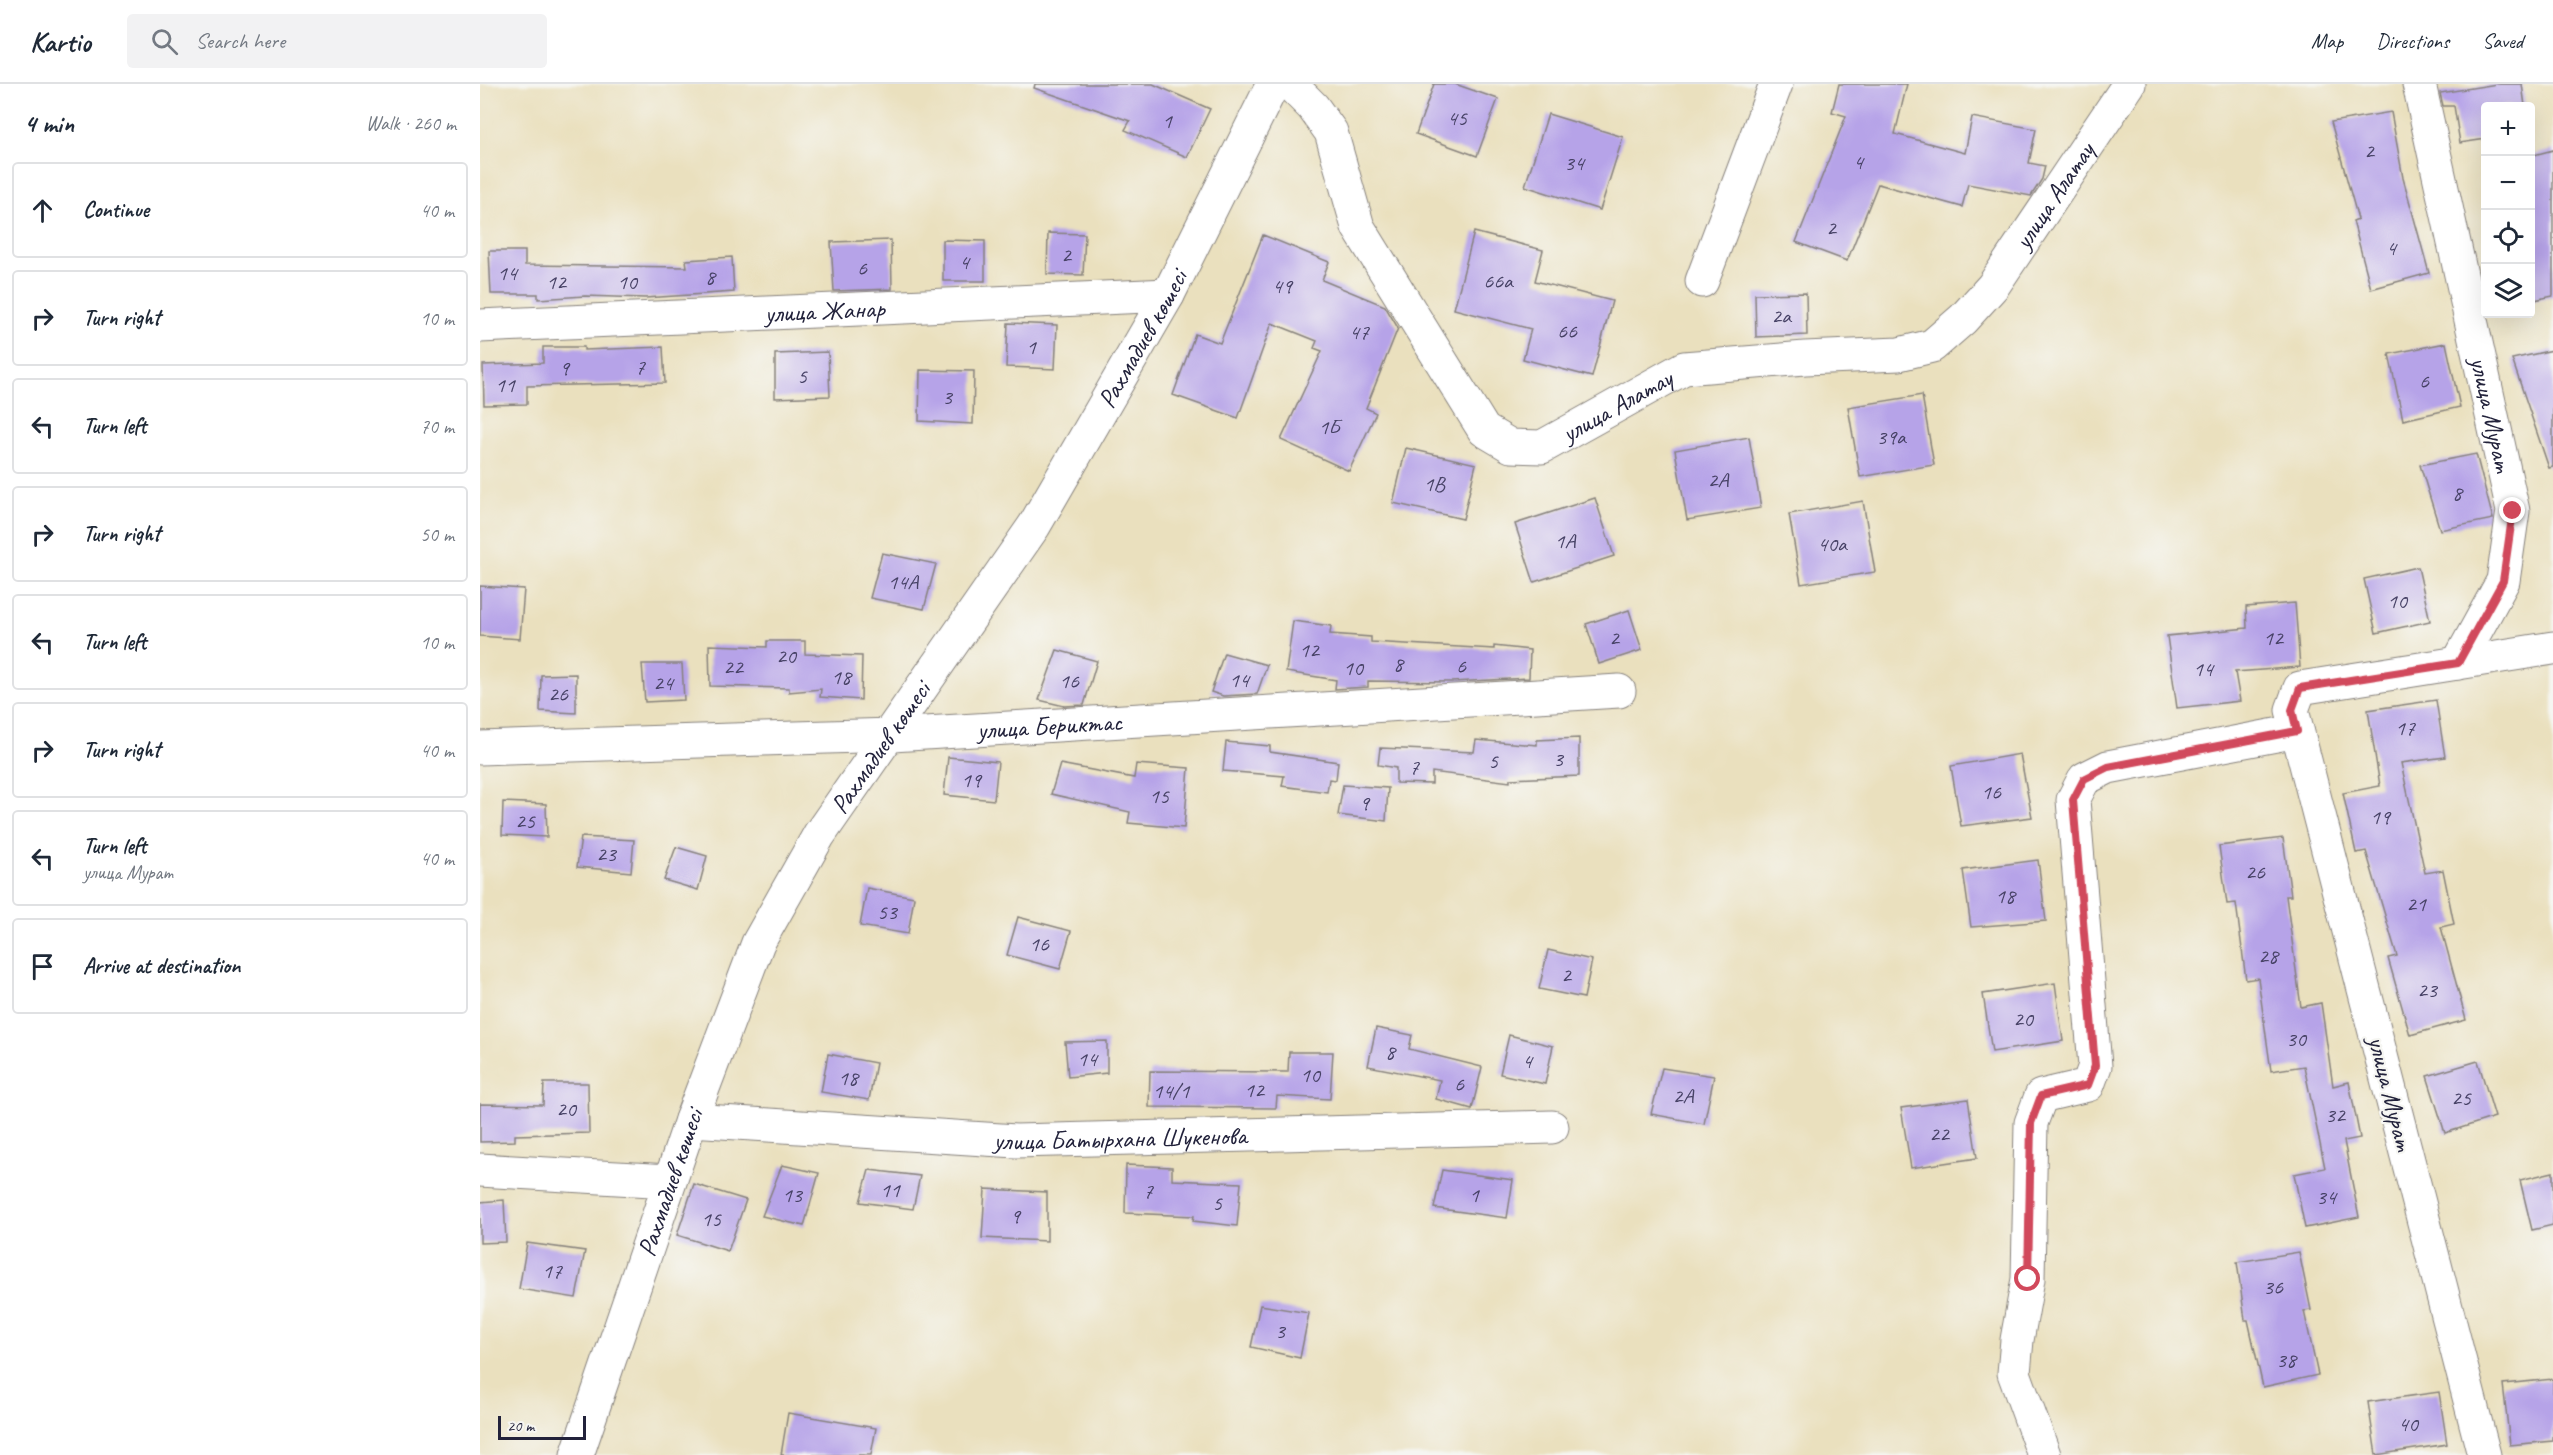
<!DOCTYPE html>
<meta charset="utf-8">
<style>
body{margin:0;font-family:Caveat,sans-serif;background:#f2f2f3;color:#1f2937}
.controls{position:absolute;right:18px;top:18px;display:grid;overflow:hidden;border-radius:6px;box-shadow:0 6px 24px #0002}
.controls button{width:54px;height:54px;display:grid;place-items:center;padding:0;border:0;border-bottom:2px solid #e0e1e3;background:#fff;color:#1f2937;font:30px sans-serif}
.scale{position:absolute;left:18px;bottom:15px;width:88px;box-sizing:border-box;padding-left:6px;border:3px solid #22223b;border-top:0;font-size:16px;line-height:21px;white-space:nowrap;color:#22223b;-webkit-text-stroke:4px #f6f6f2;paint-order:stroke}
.stop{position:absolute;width:18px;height:18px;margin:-14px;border:4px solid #d1495b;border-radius:50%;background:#fff}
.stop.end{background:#d1495b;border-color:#fff;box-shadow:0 2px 6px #0008}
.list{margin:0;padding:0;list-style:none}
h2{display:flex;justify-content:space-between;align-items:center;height:78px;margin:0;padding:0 24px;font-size:26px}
h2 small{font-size:20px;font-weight:400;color:#747a83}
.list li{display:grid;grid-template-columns:39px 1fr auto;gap:18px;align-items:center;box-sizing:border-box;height:96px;margin:0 12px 12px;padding:0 12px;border:2px solid #e0e1e3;border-radius:6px}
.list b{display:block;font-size:22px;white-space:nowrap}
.list p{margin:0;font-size:20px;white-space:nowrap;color:#747a83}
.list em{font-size:20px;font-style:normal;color:#747a83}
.icon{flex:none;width:33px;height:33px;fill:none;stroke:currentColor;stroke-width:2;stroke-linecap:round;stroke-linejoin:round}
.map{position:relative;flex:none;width:2073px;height:1371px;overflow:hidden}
header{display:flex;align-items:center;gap:36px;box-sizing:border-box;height:84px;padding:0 30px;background:#fff;border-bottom:2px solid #e0e1e3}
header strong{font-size:28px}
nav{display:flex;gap:33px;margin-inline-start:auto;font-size:21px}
.search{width:420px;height:54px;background:#f2f2f3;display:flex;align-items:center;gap:15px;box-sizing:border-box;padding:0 21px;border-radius:6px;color:#747a83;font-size:22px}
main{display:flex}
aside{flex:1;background:#fff}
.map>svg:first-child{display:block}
</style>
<header>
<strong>Kartio</strong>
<div class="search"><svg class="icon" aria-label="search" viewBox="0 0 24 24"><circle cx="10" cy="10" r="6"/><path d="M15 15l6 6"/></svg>Search here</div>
<nav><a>Map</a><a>Directions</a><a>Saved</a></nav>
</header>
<main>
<aside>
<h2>4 min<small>Walk · 260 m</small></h2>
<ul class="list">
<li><svg class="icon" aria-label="ahead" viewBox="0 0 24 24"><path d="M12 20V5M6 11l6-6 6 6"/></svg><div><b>Continue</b></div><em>40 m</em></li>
<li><svg class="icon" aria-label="right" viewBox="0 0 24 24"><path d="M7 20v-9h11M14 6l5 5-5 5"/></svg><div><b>Turn right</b></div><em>10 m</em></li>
<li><svg class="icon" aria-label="left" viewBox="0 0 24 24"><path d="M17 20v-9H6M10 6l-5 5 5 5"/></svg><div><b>Turn left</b></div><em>70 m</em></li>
<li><svg class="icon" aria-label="right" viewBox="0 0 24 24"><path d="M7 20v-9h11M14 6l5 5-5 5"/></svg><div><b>Turn right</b></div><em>50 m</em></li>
<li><svg class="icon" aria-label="left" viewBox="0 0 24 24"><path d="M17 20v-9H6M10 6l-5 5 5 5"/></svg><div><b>Turn left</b></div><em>10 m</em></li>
<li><svg class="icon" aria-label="right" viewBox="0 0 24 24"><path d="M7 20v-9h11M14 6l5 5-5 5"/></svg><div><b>Turn right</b></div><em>40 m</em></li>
<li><svg class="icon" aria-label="left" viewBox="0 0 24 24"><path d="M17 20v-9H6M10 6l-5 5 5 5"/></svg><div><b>Turn left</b><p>улица Мурат</p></div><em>40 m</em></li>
<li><svg class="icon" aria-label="arrive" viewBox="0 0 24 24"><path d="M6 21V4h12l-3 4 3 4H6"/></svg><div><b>Arrive at destination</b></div></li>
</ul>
</aside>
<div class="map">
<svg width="2073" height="1371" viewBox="0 0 2073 1371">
<rect width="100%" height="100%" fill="#f6f6f2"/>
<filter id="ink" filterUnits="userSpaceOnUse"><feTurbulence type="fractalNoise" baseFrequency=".0167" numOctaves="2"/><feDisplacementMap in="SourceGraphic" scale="12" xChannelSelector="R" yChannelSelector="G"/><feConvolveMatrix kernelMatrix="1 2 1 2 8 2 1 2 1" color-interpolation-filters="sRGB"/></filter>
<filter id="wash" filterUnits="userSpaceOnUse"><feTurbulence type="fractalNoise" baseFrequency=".008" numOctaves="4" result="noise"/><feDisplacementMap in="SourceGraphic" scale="24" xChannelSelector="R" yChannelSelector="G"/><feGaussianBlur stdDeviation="1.35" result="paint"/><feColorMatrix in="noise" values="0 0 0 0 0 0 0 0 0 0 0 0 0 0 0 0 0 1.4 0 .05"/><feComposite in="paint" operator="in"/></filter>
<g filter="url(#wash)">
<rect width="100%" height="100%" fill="#eae0be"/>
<g id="blocks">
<!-- building -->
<path fill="#b6a3e8" d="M 555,0 L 673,0 L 730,25 L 707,73 L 645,46 L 650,37 L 554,4 Z
M 954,0 L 975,0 L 1018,15 L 997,72 L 936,50 Z
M 1359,0 L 1427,0 L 1415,50 L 1485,69 L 1492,33 L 1556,45 L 1549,79 L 1565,82 L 1562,95 L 1551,112 L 1488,100 L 1482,123 L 1398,100 L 1367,177 L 1316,158 L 1366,32 L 1352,28 Z
M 2017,0 L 2042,0 L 2045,22 L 2006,22 L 2006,55 L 1980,59 L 1974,22 L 1963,22 L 1960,9 Z
M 1911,28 L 1923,94 L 1949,189 L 1891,205 L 1873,137 L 1878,135 L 1851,38 Z
M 1068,30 L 1143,53 L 1120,126 L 1045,102 Z
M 2073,66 L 2073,212 L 2050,217 L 2050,72 Z
M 994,148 L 1063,166 L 1055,197 L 1132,217 L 1112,293 L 1043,275 L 1051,245 L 974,225 Z
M 568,149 L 605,150 L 603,191 L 567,190 Z
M 783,151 L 849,178 L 842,196 L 905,222 L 918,244 L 886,324 L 896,329 L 869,387 L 801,356 L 842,267 L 834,264 L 837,257 L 792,239 L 758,334 L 693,311 L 715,250 L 740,259 Z
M 411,156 L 412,205 L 354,207 L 351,158 Z
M 463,156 L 505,157 L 505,197 L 463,197 Z
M 9,167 L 45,167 L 45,181 L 207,183 L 206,176 L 252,173 L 254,208 L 165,214 L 105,212 L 58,215 L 58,210 L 11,210 Z
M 1326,209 L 1327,251 L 1276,253 L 1275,210 Z
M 528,239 L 577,241 L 575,285 L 526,283 Z
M 1966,259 L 1980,323 L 1923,336 L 1909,270 Z
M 63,263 L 104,263 L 104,266 L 183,263 L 185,299 L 47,302 L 47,320 L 4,321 L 3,281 L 63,279 Z
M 2073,266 L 2073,383 L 2069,384 L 2032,275 Z
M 348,268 L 350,312 L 295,314 L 295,270 Z
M 440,286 L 494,287 L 493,340 L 439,337 Z
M 1442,311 L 1454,381 L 1380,393 L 1368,323 Z
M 1269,353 L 1281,424 L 1207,436 L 1195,366 Z
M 926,364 L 996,380 L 983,435 L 913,419 Z
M 1996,370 L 2013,435 L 1960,446 L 1940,381 Z
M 1115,414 L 1134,472 L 1054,498 L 1035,440 Z
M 1383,417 L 1395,488 L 1321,500 L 1309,430 Z
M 402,469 L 456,480 L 444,525 L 390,514 Z
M 1938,483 L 1950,537 L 1896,549 L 1884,495 Z
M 0,502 L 44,505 L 40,555 L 0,552 Z
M 1815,519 L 1820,583 L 1755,588 L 1760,617 L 1697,624 L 1687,552 L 1767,544 L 1766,523 Z
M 1149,526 L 1162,566 L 1119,580 L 1106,540 Z
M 813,537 L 851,542 L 850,550 L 891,553 L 891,558 L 1014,565 L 1014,562 L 1050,566 L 1049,594 L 971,598 L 888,597 L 888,603 L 855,605 L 856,596 L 806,588 Z
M 287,557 L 325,557 L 325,570 L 382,572 L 381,616 L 340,613 L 341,605 L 309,608 L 309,604 L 230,602 L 229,561 L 287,563 Z
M 577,566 L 617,577 L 604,621 L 584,622 L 559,616 Z
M 744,569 L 787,581 L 777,610 L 743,612 L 731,608 Z
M 162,580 L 202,580 L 204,616 L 165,618 Z
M 96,590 L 96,629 L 60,627 L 61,591 Z
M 1956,616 L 1965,673 L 1921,679 L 1945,789 L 1963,786 L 1974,840 L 1961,843 L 1986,936 L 1930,951 L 1908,874 L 1917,872 L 1886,767 L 1876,769 L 1863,709 L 1900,702 L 1888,626 Z
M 1099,654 L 1099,692 L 1030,695 L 1030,698 L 952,688 L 952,700 L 916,699 L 916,684 L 898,681 L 900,664 L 994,668 L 996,656 L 1057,661 L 1057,656 Z
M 746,658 L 790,662 L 790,668 L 858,678 L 856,696 L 849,695 L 847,708 L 802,702 L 804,692 L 743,687 Z
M 1540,670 L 1552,733 L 1481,742 L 1471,682 Z
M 468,673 L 518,678 L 514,716 L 464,711 Z
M 580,680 L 654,694 L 656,680 L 709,684 L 704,744 L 648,739 L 650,728 L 571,710 Z
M 863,701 L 908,704 L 906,737 L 858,731 Z
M 23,718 L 66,720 L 67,753 L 22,751 Z
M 101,753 L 154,756 L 151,788 L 97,783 Z
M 1803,754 L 1811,812 L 1806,812 L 1821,923 L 1841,919 L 1853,1002 L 1869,998 L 1880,1054 L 1864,1057 L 1879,1133 L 1825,1144 L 1814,1090 L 1845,1084 L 1824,982 L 1791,987 L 1778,894 L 1766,896 L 1756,819 L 1747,820 L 1739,762 Z
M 196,763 L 227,772 L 218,806 L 184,796 Z
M 1558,776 L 1566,837 L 1491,843 L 1483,786 Z
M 387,804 L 434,813 L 428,850 L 380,842 Z
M 538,833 L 591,847 L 580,885 L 527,871 Z
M 1068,866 L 1112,876 L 1104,914 L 1059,905 Z
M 1575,899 L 1583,957 L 1512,968 L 1503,910 Z
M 896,944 L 932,951 L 929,965 L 1002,983 L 992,1025 L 956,1015 L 960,996 L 888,982 Z
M 1029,951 L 1073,962 L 1065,1000 L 1020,990 Z
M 627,957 L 627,989 L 588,993 L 585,958 Z
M 809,968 L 853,968 L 850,1015 L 797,1012 L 796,1024 L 669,1023 L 670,987 L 808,988 Z
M 348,970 L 396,979 L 389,1016 L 341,1008 Z
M 1998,977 L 2015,1033 L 1965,1049 L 1947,992 Z
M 1182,984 L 1234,992 L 1224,1040 L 1171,1030 Z
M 64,999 L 108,999 L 109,1049 L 35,1051 L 35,1057 L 0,1058 L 0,1020 L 63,1021 Z
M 1488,1015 L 1497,1074 L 1431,1084 L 1421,1024 Z
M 302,1081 L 339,1089 L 324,1142 L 282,1132 Z
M 646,1081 L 692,1083 L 692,1096 L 761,1099 L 757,1142 L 713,1137 L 714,1132 L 645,1129 Z
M 389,1086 L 440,1092 L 433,1125 L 380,1118 Z
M 962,1086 L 1033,1096 L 1027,1134 L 954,1124 Z
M 2073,1088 L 2073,1141 L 2052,1146 L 2040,1096 Z
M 214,1100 L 266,1116 L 248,1167 L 197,1151 Z
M 505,1105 L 567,1108 L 567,1157 L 502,1154 Z
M 24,1116 L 26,1158 L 0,1159 L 0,1118 Z
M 47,1159 L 105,1167 L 96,1214 L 39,1205 Z
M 1819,1168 L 1831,1226 L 1824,1227 L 1838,1291 L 1783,1303 L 1768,1236 L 1765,1236 L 1757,1178 Z
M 780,1221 L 829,1229 L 820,1274 L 771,1263 Z
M 2073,1295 L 2073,1357 L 2030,1361 L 2023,1300 Z
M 1959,1308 L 1967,1360 L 1896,1371 L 1888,1318 Z
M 308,1329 L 396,1344 L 391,1371 L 301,1371 Z"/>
</g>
</g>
<g filter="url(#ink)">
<use href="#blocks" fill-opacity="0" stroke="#86817c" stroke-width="1.5"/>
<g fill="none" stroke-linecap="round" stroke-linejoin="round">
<!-- minor casing -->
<g stroke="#86817c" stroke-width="35">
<g id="minor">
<path id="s1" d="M 810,0 L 833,23 L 851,48 L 878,143 L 1004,346 L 1031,362 L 1062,363 L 1204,284 L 1325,274 L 1419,270 L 1452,262 L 1483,235 L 1513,202 L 1649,0"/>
<path id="s2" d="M 1939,0 L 2033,427 L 2023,497 L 1978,579"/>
<path d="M 1222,197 L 1296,0"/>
<path id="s3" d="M 0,242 L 688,211"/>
<path id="s4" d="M 0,664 L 412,651 L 1139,607"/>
<path id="s5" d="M 211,1036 L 536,1057 L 1072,1043"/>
<path d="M 0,1086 L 189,1097"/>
<path id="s6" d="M 97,1371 L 211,1036 L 278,859 L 339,751 L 554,442 L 688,211 L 793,0"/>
<path d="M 1564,1371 L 1534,1289 L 1537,1256 L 1548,1195 L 1551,1039 L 1561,1012 L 1608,1001 L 1615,982 L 1593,716 L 1604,695 L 1628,683 L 1817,647"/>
<path d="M 2004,1371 L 1812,626 L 1820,604 L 2073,564"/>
</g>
</g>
<!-- minor -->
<use href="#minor" stroke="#fff" stroke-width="33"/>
</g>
</g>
<g fill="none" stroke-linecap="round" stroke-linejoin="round" filter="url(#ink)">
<!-- route -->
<path stroke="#d1495b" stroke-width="8" d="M 1548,1195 L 1551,1039 L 1561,1012 L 1608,1001 L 1615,982 L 1593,716 L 1604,695 L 1628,683 L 1817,647 L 1812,626 L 1820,604 L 1978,579 L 2023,497 L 2033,427"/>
</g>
<g text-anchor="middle" stroke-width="4.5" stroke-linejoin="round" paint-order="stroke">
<!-- number labels -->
<g font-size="22" fill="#474266">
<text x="977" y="41">45</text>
<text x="687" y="44">1</text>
<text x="1889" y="74">2</text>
<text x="1378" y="85">4</text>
<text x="1094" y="86">34</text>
<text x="1351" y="151">2</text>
<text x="1911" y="171">4</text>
<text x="586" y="178">2</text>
<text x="484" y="185">4</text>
<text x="382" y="191">6</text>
<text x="27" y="196">14</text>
<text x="230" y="200">8</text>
<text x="1018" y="204">66а</text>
<text x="76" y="205">12</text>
<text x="147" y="205">10</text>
<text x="802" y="209">49</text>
<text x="1301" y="239">2а</text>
<text x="1087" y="254">66</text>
<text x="879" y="255">47</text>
<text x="551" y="270">1</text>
<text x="160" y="290">7</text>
<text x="84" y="291">9</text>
<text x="322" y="299">5</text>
<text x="1944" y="304">6</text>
<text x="25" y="308">11</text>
<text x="467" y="320">3</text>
<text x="849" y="350">1Б</text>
<text x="1411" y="360">39а</text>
<text x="1238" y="403">2А</text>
<text x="954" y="407">1В</text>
<text x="1977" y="416">8</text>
<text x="1085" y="464">1А</text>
<text x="1352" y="467">40а</text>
<text x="423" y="505">14А</text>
<text x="1917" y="524">10</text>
<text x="1134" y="561">2</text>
<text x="1793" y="561">12</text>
<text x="829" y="573">12</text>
<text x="306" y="579">20</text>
<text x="918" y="587">8</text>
<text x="981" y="589">6</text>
<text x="253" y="590">22</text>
<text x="873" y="591">10</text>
<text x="1723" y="592">14</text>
<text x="361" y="600">18</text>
<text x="759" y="603">14</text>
<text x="589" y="604">16</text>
<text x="183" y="606">24</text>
<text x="78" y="617">26</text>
<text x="1925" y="651">17</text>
<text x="1078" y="682">3</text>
<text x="1013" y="684">5</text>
<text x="934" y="690">7</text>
<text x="491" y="703">19</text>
<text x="1511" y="715">16</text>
<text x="679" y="719">15</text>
<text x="884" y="726">9</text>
<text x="1900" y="740">19</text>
<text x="45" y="744">25</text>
<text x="126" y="777">23</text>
<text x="1775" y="795">26</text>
<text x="1525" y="819">18</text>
<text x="1936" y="827">21</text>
<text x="407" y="835">53</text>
<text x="559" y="867">16</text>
<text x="1788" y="879">28</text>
<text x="1086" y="898">2</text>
<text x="1947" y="913">23</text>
<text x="1543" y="942">20</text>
<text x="1816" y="962">30</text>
<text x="910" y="975">8</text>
<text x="607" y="982">14</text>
<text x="1047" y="984">4</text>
<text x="830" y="998">10</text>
<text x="368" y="1001">18</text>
<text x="979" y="1007">6</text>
<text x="774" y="1013">12</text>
<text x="691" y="1014">14/1</text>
<text x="1203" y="1019">2А</text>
<text x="1981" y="1021">25</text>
<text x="86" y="1032">20</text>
<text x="1855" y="1038">32</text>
<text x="1459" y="1057">22</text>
<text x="410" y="1113">11</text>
<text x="668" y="1114">7</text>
<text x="312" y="1118">13</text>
<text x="994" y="1118">1</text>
<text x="1846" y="1120">34</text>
<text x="737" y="1126">5</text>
<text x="535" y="1139">9</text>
<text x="231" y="1142">15</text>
<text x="72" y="1194">17</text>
<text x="1793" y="1210">36</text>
<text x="800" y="1254">3</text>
<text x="1806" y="1283">38</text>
<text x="1928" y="1347">40</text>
</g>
<!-- street labels -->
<g font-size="26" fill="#22223b" stroke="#f6f6f2">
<text dy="9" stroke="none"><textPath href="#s1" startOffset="1070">улица Алатау</textPath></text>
<text dy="9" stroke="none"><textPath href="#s3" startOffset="345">улица Жанар</textPath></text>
<text dy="9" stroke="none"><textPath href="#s6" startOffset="1260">Рахмадиев көшесі</textPath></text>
<text dy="9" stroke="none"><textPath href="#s1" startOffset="549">улица Алатау</textPath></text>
<text dy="9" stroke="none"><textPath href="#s2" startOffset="338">улица Мурат</textPath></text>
<text dy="9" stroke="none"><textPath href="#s4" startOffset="570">улица Бериктас</textPath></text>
<text dy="9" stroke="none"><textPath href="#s6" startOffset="774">Рахмадиев көшесі</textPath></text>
<text transform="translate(1911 1009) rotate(76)" y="9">улица Мурат</text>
<text dy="9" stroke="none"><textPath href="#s5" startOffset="430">улица Батырхана Шукенова</textPath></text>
<text dy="9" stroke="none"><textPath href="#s6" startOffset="288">Рахмадиев көшесі</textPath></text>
</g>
</g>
</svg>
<div class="controls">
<button>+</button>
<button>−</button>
<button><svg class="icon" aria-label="locate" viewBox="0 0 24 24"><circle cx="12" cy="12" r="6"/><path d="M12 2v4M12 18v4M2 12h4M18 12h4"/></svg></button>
<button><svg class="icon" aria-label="layers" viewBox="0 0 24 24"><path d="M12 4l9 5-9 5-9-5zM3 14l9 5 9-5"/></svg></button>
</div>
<div class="scale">20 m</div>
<div class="stop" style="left:1548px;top:1195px"></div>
<div class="stop end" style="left:2033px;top:427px"></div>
</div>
</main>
